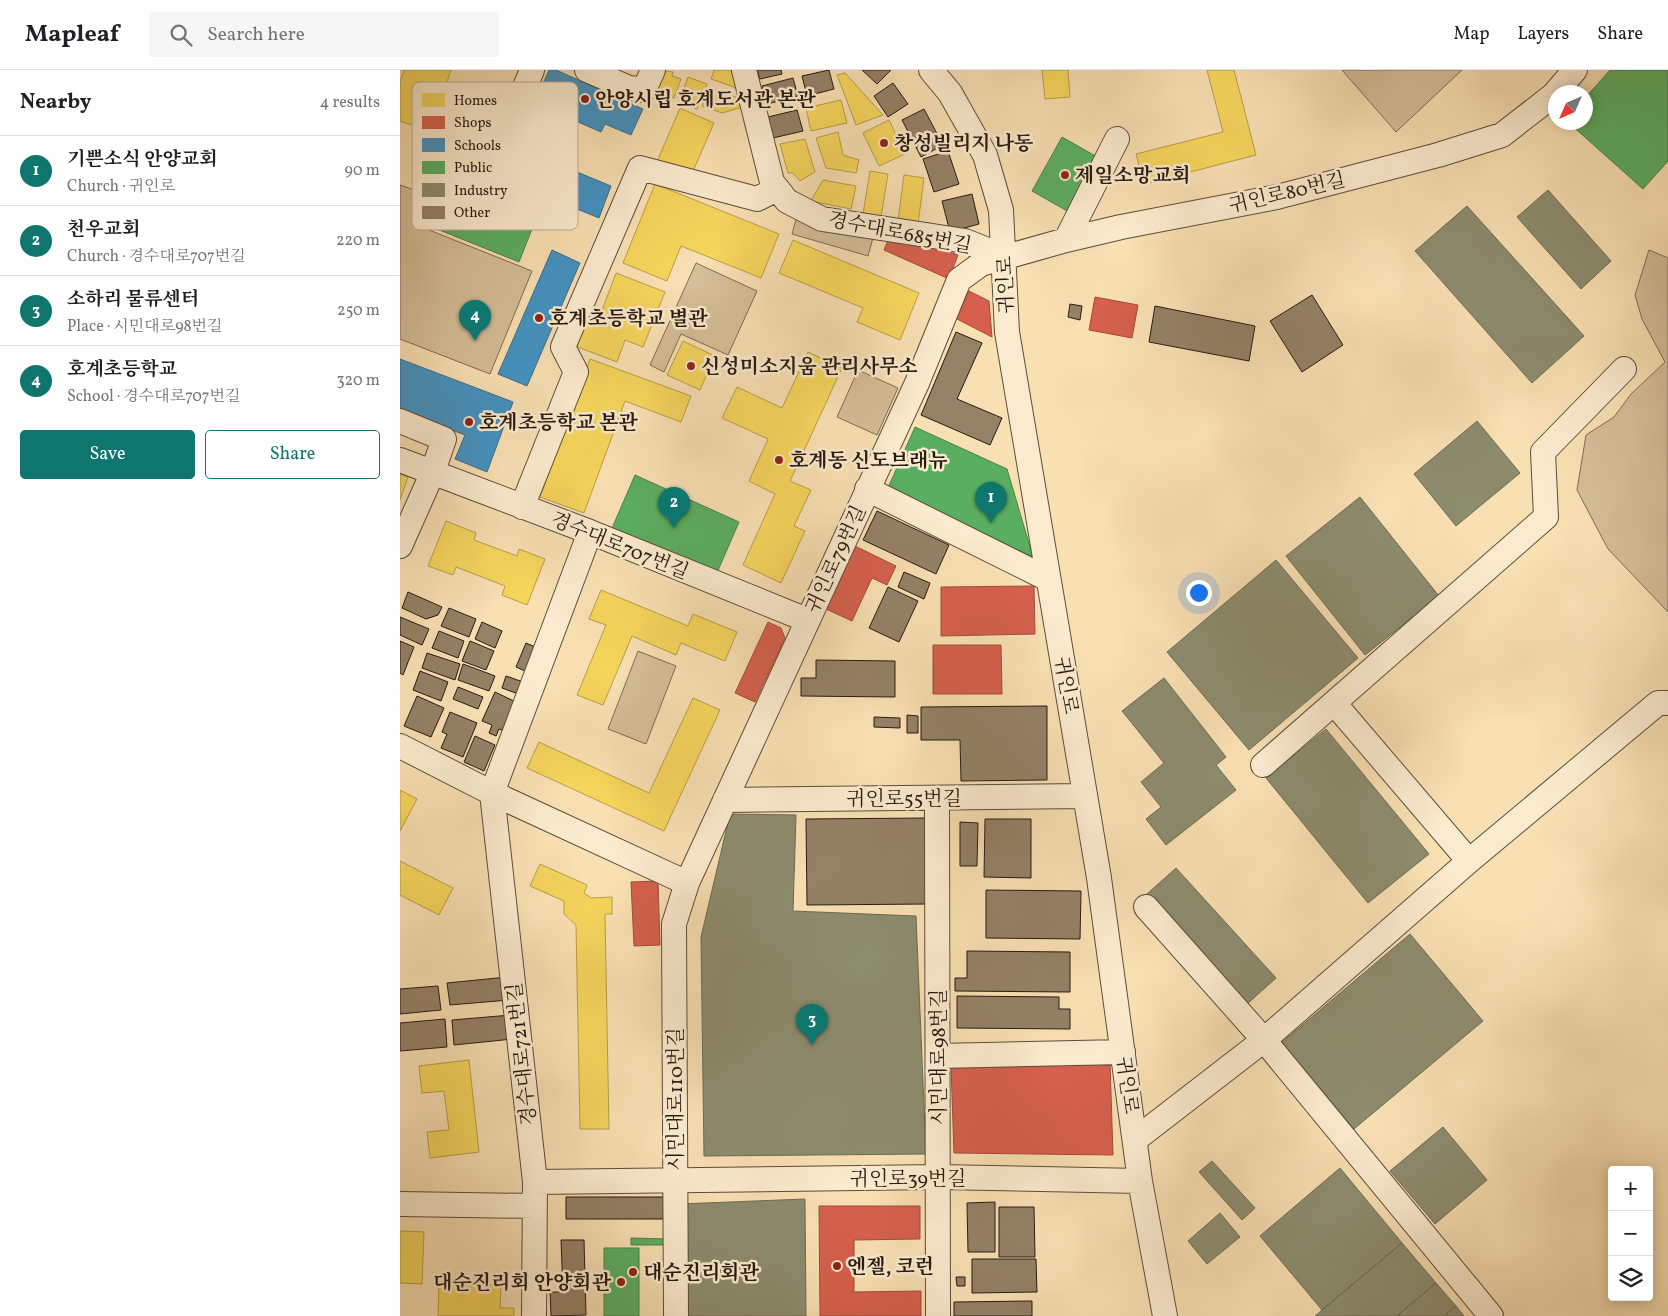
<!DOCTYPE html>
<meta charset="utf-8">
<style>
body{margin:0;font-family:Vollkorn,"Noto Serif KR",serif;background:#f6f6f6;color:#202124}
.controls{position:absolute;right:15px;bottom:15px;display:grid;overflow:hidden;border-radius:5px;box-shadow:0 2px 12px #0003}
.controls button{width:45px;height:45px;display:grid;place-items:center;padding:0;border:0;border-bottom:1px solid #e0e0e0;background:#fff;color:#202124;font:25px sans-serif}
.compass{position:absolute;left:1148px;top:15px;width:45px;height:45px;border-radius:50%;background:#fff;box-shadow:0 2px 12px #0003;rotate:225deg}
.you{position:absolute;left:798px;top:522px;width:18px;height:18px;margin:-12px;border:4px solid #fff;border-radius:50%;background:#1a73e8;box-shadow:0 0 0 8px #1a73e833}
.badge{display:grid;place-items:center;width:32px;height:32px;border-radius:50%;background:#0f766e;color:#fff;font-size:16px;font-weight:700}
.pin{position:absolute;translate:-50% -41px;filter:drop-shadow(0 1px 2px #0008)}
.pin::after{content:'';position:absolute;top:26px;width:18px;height:15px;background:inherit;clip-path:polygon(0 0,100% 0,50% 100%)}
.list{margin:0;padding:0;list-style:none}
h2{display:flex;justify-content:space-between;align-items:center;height:65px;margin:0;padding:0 20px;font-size:21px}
h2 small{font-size:16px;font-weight:400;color:#757577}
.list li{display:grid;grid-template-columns:32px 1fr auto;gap:15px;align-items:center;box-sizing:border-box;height:70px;padding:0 20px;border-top:1px solid #e0e0e0}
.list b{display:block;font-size:19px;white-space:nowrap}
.list p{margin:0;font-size:16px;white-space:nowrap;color:#757577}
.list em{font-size:16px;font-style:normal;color:#757577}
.actions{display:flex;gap:10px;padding:15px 20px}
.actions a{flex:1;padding:11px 0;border:1px solid #0f766e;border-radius:5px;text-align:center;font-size:18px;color:#0f766e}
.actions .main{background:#0f766e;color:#fff}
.icon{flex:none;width:28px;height:28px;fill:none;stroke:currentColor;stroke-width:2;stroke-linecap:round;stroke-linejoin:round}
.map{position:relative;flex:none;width:1268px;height:1246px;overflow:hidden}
header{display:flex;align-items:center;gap:30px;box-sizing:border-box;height:70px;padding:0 25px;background:#fff;border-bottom:1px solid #e0e0e0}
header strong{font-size:24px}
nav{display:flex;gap:28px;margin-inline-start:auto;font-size:18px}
.search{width:350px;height:45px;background:#f6f6f6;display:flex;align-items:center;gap:12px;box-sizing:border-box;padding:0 18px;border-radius:5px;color:#757577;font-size:19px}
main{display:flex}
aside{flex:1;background:#fff}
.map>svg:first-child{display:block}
</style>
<header>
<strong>Mapleaf</strong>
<div class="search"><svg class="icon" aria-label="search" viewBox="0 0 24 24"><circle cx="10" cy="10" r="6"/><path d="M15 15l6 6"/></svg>Search here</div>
<nav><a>Map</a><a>Layers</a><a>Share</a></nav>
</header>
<main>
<aside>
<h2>Nearby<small>4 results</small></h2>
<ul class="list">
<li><span class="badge">1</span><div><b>기쁜소식 안양교회</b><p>Church · 귀인로</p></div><em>90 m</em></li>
<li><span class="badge">2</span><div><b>천우교회</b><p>Church · 경수대로707번길</p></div><em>220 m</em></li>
<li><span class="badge">3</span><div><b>소하리 물류센터</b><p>Place · 시민대로98번길</p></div><em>250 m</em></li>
<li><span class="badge">4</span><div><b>호계초등학교</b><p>School · 경수대로707번길</p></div><em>320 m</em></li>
</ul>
<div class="actions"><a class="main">Save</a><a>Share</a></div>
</aside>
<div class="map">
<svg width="1268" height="1246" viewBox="0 0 1268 1246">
<rect width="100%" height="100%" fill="#f9e0b3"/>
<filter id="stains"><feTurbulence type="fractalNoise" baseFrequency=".004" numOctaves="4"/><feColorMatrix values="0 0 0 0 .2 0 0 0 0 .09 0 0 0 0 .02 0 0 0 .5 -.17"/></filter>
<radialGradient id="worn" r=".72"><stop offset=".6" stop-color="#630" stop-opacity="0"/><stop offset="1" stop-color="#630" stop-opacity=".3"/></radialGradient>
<!-- green -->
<path fill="#d5be98" stroke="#7e6c55" d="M 942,0 L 1062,0 L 996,62 Z
M 0,115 L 35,127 L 24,158 L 132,201 L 90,304 L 0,269 Z
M 397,146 L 473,168 L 468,186 L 392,164 Z
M 1249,180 L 1268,188 L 1268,542 L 1208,479 L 1177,420 L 1186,365 L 1214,347 L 1231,324 L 1265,292 L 1242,249 L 1235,225 Z
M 296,193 L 357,221 L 328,285 L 281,264 L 264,302 L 250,295 Z
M 458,300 L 498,318 L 477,365 L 437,347 Z
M 238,581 L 276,596 L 246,674 L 208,659 Z"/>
<!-- homes -->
<path fill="#f6d55c" stroke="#b89d46" d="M 4,0 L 51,0 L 30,61 L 0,51 L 0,12 Z
M 263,0 L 273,2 L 272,6 L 281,9 L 274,28 L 256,21 Z
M 314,0 L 329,0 L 341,7 L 345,21 L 311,9 Z
M 642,0 L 668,0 L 670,27 L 645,29 Z
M 807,0 L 834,0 L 856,85 L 744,114 L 736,84 L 823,62 Z
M 445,3 L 483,45 L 456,55 L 437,5 Z
M 288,7 L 307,14 L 297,39 L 279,32 Z
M 309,18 L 347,31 L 346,36 L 322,43 L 302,36 Z
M 441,30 L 447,53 L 411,61 L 406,38 Z
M 280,38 L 314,53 L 290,108 L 256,94 Z
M 489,50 L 505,84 L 479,96 L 463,63 Z
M 438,62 L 443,85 L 459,90 L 456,103 L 426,98 L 416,68 Z
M 405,69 L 415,102 L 400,111 L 393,103 L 388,103 L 380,74 Z
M 470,101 L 488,104 L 481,147 L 463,144 Z
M 504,105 L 524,108 L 518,154 L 498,151 Z
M 423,110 L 456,116 L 451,139 L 411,131 Z
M 255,114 L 379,164 L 361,208 L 281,176 L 267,211 L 223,193 Z
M 393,170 L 519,223 L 500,270 L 457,252 L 463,238 L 379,203 Z
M 216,203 L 265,222 L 243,277 L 225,270 L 217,292 L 167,273 L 177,247 L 197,254 Z
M 283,271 L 315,286 L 300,320 L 267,305 Z
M 408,282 L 442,298 L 390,411 L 411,420 L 394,456 L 405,461 L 381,513 L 343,495 L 375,424 L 349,411 L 368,369 L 322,348 L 337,317 L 382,338 Z
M 190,289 L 291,326 L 281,352 L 225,331 L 184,443 L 140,427 Z
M 0,404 L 8,407 L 0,430 Z
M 46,451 L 76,463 L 74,470 L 117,486 L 119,479 L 145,489 L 127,535 L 102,525 L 105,516 L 56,497 L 53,505 L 28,496 Z
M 201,520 L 288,556 L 293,544 L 337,562 L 325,591 L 281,573 L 276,585 L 232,566 L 203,635 L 177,625 L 206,555 L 189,549 Z
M 293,628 L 320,640 L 264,761 L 127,698 L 139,672 L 249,723 Z
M 0,720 L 17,729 L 0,761 Z
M 0,791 L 53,818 L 39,845 L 0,825 Z
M 140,794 L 187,815 L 184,823 L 191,828 L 212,827 L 212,844 L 205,844 L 209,1059 L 180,1059 L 176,855 L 164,844 L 164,831 L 130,816 Z
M 69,990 L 79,1082 L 30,1088 L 27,1062 L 49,1060 L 44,1021 L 22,1023 L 19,996 Z
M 0,1161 L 24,1162 L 22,1214 L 0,1213 Z
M 39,1213 L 101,1215 L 100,1238 L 114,1238 L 114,1246 L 38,1246 Z"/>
<!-- shops -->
<path fill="#d6604d" stroke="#a24b3b" d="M 488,170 L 541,179 L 558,185 L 549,209 L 484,180 Z
M 569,221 L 589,231 L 592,267 L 555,248 Z
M 695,227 L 738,235 L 732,268 L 689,260 Z
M 455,476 L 496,496 L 487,515 L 472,508 L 452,551 L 426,539 Z
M 634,516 L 635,564 L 541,566 L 541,517 Z
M 368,552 L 381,558 L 385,568 L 355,632 L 335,623 Z
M 533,575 L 601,575 L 602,624 L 533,624 Z
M 258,811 L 260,875 L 234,876 L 231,812 Z
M 710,993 L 713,1085 L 554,1083 L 551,996 Z
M 419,1136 L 520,1136 L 520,1169 L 454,1170 L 454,1222 L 521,1221 L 521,1246 L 420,1246 Z"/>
<!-- schools -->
<path fill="#4393c3" stroke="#3b6f8e" d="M 149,0 L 156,0 L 243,39 L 231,65 L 205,54 L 201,62 L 155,42 L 159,34 L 138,25 Z
M 98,80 L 157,104 L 160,95 L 211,116 L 199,148 L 89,103 Z
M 152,180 L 180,193 L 127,316 L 98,304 Z
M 0,289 L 113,332 L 87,402 L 55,389 L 65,365 L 0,340 Z"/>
<!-- public -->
<path fill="#5aae61" stroke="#4b8249" d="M 1210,0 L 1268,0 L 1268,91 L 1243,119 L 1168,52 L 1186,52 L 1186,27 Z
M 662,67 L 699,88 L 669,142 L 632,121 Z
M 48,110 L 57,111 L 138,144 L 119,192 L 27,155 Z
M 515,357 L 607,399 L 633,487 L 487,420 Z
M 235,405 L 339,452 L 313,512 L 209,465 Z
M 231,1168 L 268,1169 L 268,1175 L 231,1175 Z
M 204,1178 L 239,1178 L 239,1246 L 204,1246 Z"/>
<!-- industry -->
<path fill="#8c8c6e" stroke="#6e6a52" d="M 1148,120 L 1211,191 L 1181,219 L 1117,147 Z
M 1067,136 L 1184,266 L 1132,313 L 1015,181 Z
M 1077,351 L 1120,403 L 1056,456 L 1014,404 Z
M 960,427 L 1039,526 L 965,585 L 886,486 Z
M 876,490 L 958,588 L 849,680 L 767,582 Z
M 764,608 L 826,687 L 816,695 L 836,720 L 766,775 L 746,749 L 761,737 L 741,712 L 764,693 L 722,641 Z
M 926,659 L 1029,784 L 968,833 L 866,708 Z
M 330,744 L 396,745 L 393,841 L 516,846 L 526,1084 L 304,1086 L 301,867 Z
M 776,798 L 876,908 L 846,935 L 747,824 Z
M 1010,864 L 1083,951 L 954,1059 L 881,973 Z
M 1043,1057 L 1087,1110 L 1035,1154 L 990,1101 Z
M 812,1091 L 855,1138 L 842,1150 L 799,1102 Z
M 940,1098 L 1002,1173 L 922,1240 L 860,1166 Z
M 405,1129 L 406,1246 L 281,1246 L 280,1134 Z
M 820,1143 L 840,1167 L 807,1194 L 788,1171 Z
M 1002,1173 L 1036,1213 L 997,1246 L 915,1246 Z
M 1036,1213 L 1056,1236 L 1044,1246 L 997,1246 Z
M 1056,1236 L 1064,1246 L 1044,1246 Z"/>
<!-- building -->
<path fill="#948166" stroke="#271a12" d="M 357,0 L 381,0 L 382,4 L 360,9 Z
M 429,0 L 434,19 L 407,26 L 402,6 Z
M 462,0 L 491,0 L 477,14 Z
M 393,8 L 398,26 L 367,34 L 362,16 Z
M 493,13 L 508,34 L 488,47 L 474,26 Z
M 524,39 L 543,75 L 521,87 L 502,50 Z
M 397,40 L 403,61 L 373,68 L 368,47 Z
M 548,81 L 559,114 L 534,122 L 523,89 Z
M 572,124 L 579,154 L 550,162 L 542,131 Z
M 912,225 L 943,275 L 902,302 L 870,251 Z
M 670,234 L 682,236 L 680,250 L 668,247 Z
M 755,236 L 855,256 L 849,291 L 749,272 Z
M 556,262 L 582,273 L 557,329 L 602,348 L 590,375 L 521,345 Z
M 477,441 L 549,475 L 536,504 L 463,470 Z
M 504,502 L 530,513 L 524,529 L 498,517 Z
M 488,517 L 518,531 L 499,572 L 469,558 Z
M 8,522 L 42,537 L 38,545 L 26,549 L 2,538 Z
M 49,538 L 76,549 L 69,567 L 41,556 Z
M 0,547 L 29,559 L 22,575 L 0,565 Z
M 82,552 L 102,561 L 95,578 L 75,569 Z
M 39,561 L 64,571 L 58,588 L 32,578 Z
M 0,571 L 14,577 L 3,605 L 0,603 Z
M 70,571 L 94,581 L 86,600 L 62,591 Z
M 126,573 L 142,580 L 132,604 L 116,597 Z
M 27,583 L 60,594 L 55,610 L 22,598 Z
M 416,590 L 495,591 L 495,627 L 401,626 L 401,608 L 416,608 Z
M 63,594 L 95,606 L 89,621 L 58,610 Z
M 20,601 L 48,612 L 41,631 L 13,620 Z
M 106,606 L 129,614 L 124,626 L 102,618 Z
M 58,617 L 83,627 L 78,639 L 53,629 Z
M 95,622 L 120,634 L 108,662 L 99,659 L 96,666 L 89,663 L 92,655 L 82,651 Z
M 17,626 L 44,638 L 31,667 L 4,656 Z
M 647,636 L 647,710 L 561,711 L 560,670 L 521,670 L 521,637 Z
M 50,642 L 77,653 L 63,687 L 41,678 L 47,664 L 42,662 Z
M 507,645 L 518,646 L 518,663 L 507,663 Z
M 474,647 L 500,648 L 500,658 L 474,657 Z
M 75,666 L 95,675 L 84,701 L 64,692 Z
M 527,748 L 528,834 L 407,835 L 406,749 Z
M 585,749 L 631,749 L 631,808 L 584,807 Z
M 560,752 L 578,753 L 577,796 L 560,796 Z
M 586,820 L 681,821 L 680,869 L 586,868 Z
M 567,881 L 670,882 L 670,922 L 555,921 L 555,908 L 567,908 Z
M 107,907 L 109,930 L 50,935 L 47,913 Z
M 38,916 L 41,940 L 0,944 L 0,919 Z
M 557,926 L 659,927 L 659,939 L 670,939 L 670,959 L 557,958 Z
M 111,945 L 113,969 L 54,975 L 52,950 Z
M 45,949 L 47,977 L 0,981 L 0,953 Z
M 166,1127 L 264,1127 L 265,1149 L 166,1149 Z
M 595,1132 L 595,1182 L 568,1182 L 567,1133 Z
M 599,1137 L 634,1137 L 635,1187 L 599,1187 Z
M 161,1170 L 184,1170 L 186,1245 L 151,1246 L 150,1222 L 163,1222 Z
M 572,1189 L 636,1189 L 637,1222 L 572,1223 Z
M 556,1207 L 565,1207 L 565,1216 L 557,1216 Z
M 632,1231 L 632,1246 L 554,1246 L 554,1232 Z"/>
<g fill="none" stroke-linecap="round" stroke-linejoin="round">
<!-- minor casing -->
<g stroke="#5c4c3a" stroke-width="26">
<path id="minor" d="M 187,0 L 229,18 L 244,20 L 253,0
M 344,0 L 372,112 L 387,131 L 422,149 L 565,171 L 605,187
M 531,0 L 550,23 L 585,85 L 601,140 L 607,262 L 699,808 L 740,1111 L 765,1246
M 1156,22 L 1175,0
M 111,51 L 132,0
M 666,170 L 717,69
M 0,351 L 44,369 L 32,404 L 0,476
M 0,390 L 190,462 L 407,550
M 467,419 L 648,509
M 122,437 L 176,302 L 163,277 L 240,98 L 357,129 L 377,119
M 934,633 L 1069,791
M 0,676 L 92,723 L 287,813
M 863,695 L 1146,447 L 1143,382 L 1224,299
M 537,729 L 538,1246
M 325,730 L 684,726
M 746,837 L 864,970 L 1091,1246
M 538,986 L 723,982
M 736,1069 L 864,970 L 1069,791 L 1258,633 L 1268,633
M 135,1112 L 538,1107 L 740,1111
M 0,1134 L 135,1136
M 134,1246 L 135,1112 L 92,723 L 190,462
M 276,1246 L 274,854 L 287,813 L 517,313 L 559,210 L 581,194 L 666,170 L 721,157 L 877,127 L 1038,85 L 1102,65 L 1156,23"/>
</g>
<!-- minor -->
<use href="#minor" stroke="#fbebce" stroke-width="24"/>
</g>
<!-- markers -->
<g fill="#8f2418" stroke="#fbebce" stroke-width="2">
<circle cx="185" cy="29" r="5"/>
<circle cx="484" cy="73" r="5"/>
<circle cx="665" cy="105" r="5"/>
<circle cx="139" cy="248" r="5"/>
<circle cx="291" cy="296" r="5"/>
<circle cx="69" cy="352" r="5"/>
<circle cx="379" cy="390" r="5"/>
<circle cx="437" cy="1196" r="5"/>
<circle cx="233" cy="1202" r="5"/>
<circle cx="221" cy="1212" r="5"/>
</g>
<g text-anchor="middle" stroke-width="5" stroke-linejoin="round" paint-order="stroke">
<!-- poi labels -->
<g font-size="20" font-weight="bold" fill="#271a12" stroke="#fbebce" text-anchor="start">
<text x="195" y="36">안양시립 호계도서관 본관</text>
<text x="494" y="80">창성빌리지 나동</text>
<text x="675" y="112">제일소망교회</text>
<text x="149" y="255">호계초등학교 별관</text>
<text x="301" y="303">신성미소지움 관리사무소</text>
<text x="79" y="359">호계초등학교 본관</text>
<text x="389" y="397">호계동 신도브래뉴</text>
<text x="447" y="1203">엔젤, 코런</text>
<text x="243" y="1209">대순진리회관</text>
<text x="211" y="1219" text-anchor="end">대순진리회 안양회관</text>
</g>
<!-- street labels -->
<g font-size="20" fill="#271a12" stroke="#fbebce">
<text transform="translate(887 122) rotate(-13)" y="7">귀인로80번길</text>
<text transform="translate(500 162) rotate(11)" y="7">경수대로685번길</text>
<text transform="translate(605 215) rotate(-92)" y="7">귀인로</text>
<text transform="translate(220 475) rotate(22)" y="7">경수대로707번길</text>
<text transform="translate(435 489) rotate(-65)" y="7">귀인로79번길</text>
<text transform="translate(667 615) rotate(80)" y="7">귀인로</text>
<text x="504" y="735">귀인로55번길</text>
<text transform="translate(121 984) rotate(-96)" y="7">경수대로721번길</text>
<text transform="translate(538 987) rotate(-90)" y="7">시민대로98번길</text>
<text transform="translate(728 1015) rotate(82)" y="7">귀인로</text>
<text transform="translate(275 1029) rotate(-90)" y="7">시민대로110번길</text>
<text x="508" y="1115">귀인로39번길</text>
</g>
</g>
<!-- legend -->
<rect x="12" y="12" width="166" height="148" rx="8" fill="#fbebce" stroke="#bbac96" stroke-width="1"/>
<rect x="22" y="23" width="23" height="14" fill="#f6d55c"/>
<rect x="22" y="46" width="23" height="13" fill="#d6604d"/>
<rect x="22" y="68" width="23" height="14" fill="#4393c3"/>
<rect x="22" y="91" width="23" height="13" fill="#5aae61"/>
<rect x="22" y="113" width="23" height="14" fill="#8c8c6e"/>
<rect x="22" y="136" width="23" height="13" fill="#948166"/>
<g font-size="14" fill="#271a12">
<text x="54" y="35">Homes</text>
<text x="54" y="57">Shops</text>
<text x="54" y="80">Schools</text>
<text x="54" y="102">Public</text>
<text x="54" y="125">Industry</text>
<text x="54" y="147">Other</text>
</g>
<rect width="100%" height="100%" filter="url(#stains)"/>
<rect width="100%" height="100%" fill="url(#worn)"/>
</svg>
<div class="controls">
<button>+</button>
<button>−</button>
<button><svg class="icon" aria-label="layers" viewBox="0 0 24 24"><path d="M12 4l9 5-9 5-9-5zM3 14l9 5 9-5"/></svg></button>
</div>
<svg class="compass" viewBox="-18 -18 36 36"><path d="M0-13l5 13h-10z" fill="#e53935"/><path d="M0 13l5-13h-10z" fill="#757577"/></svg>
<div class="you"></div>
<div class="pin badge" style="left:591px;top:453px">1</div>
<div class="pin badge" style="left:274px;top:458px">2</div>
<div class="pin badge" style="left:412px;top:975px">3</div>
<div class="pin badge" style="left:75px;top:271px">4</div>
</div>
</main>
